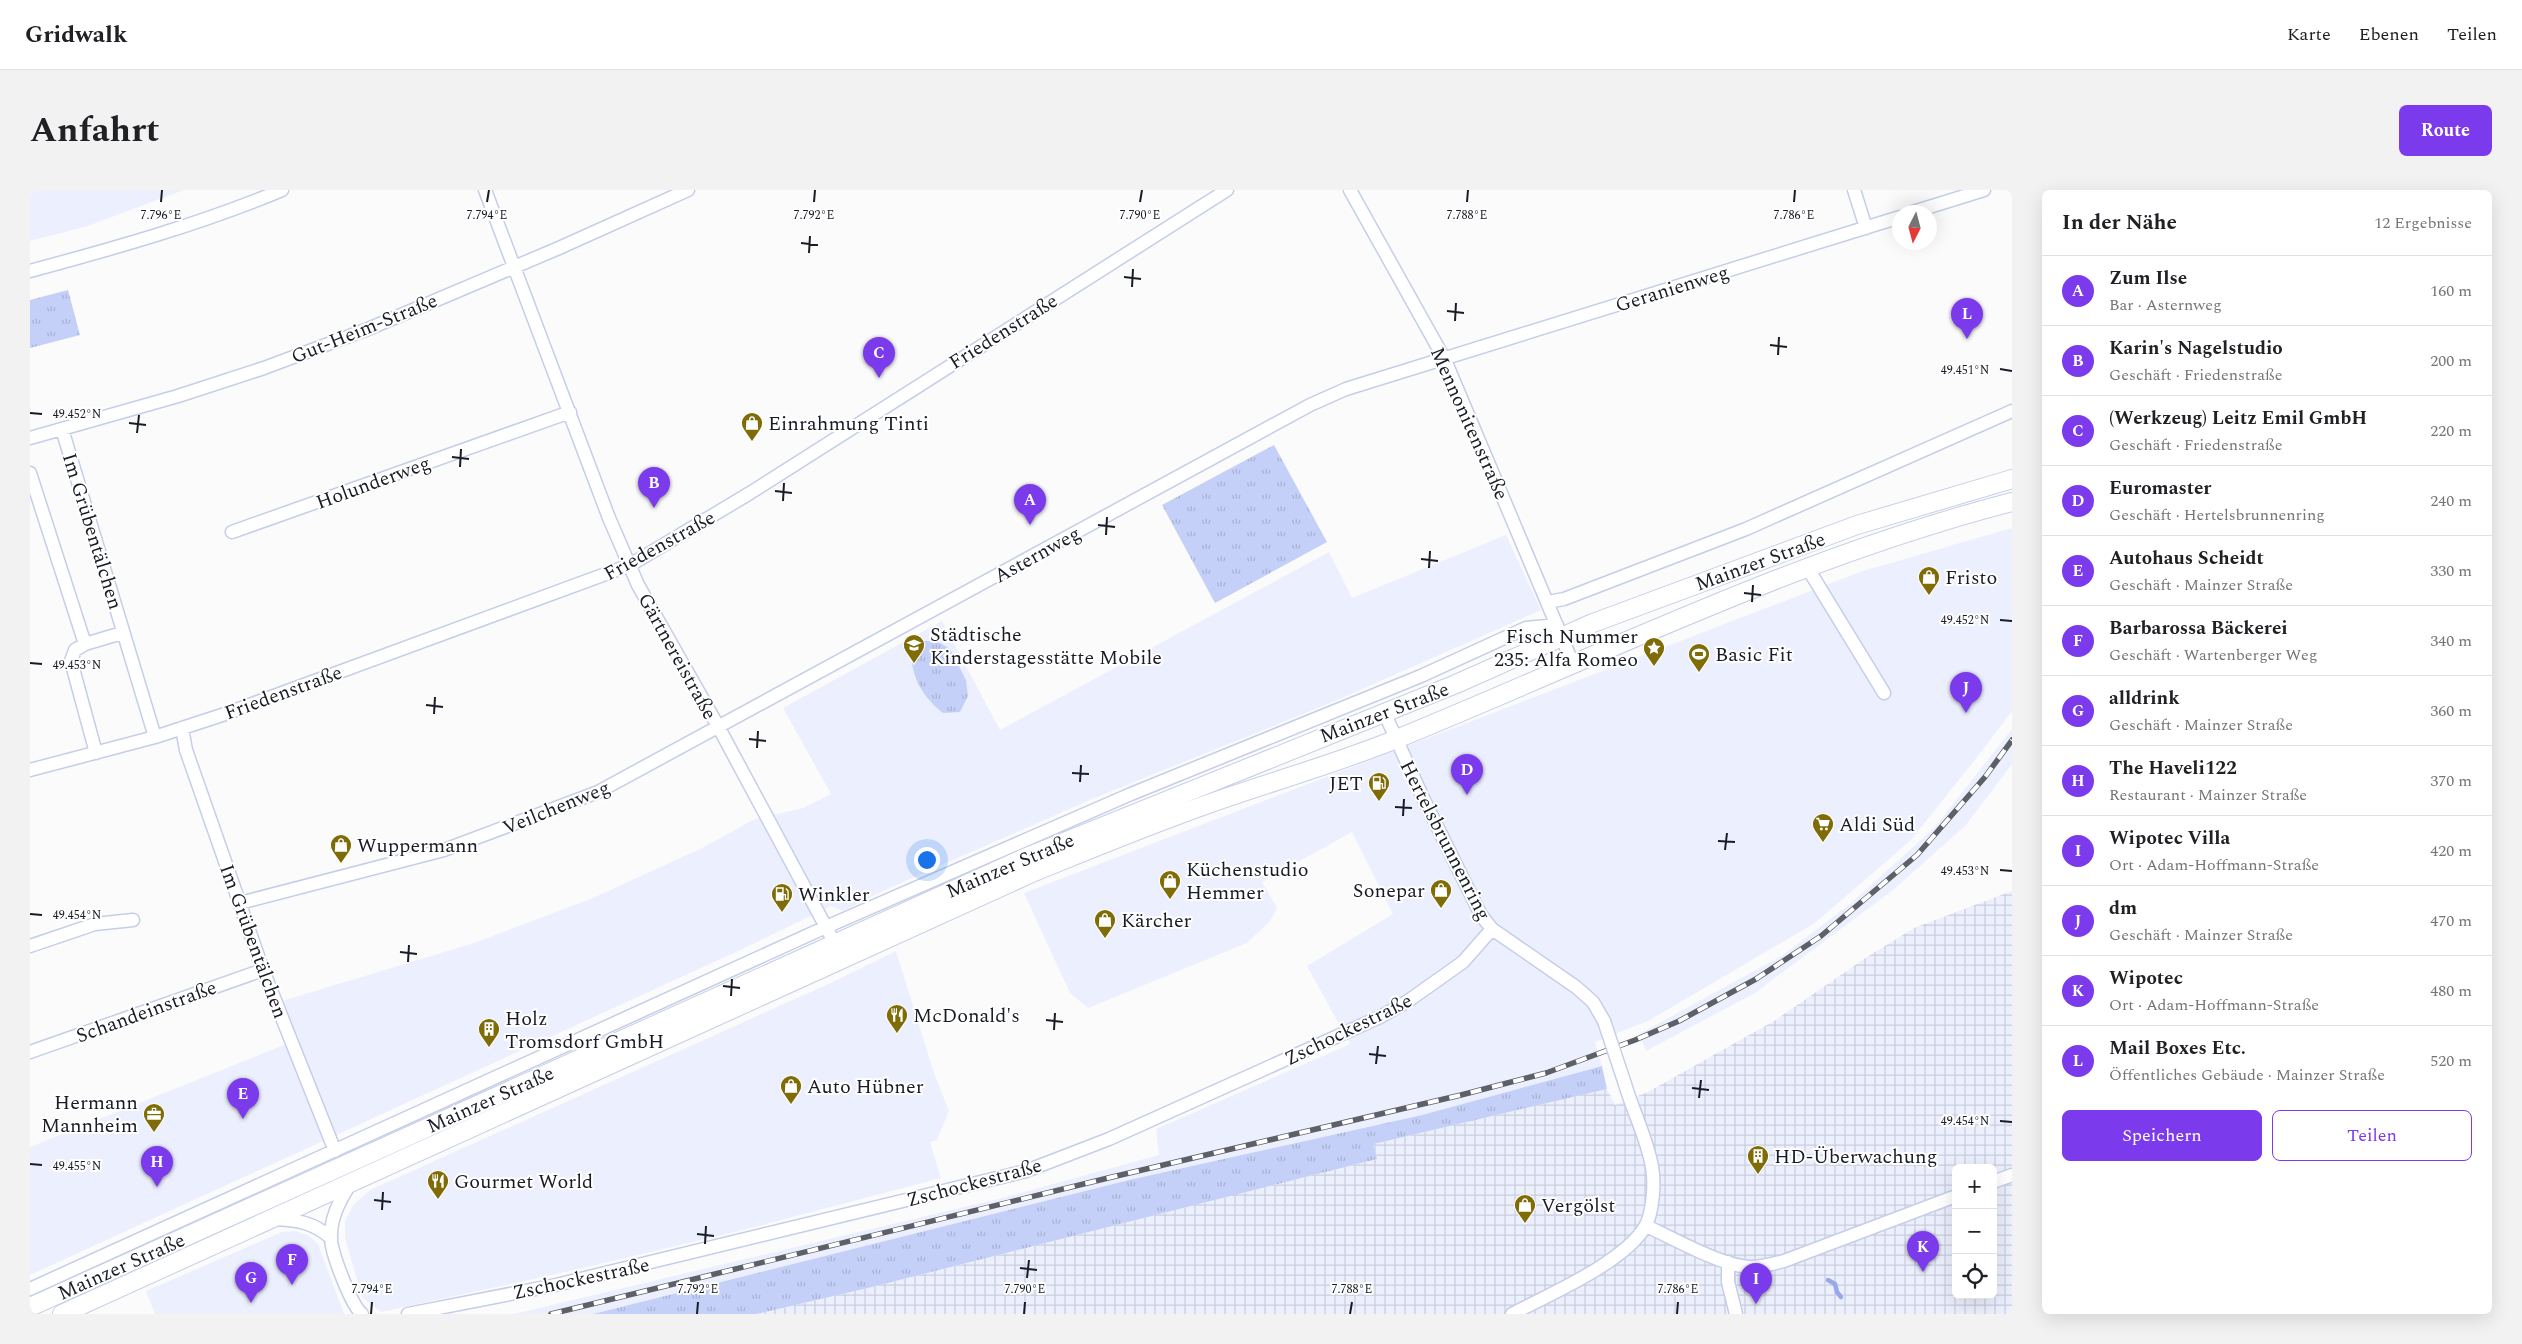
<!DOCTYPE html>
<html lang="de">
<meta charset="utf-8">
<style>
body{margin:0;font-family:Spectral,serif;background:#f2f2f2;color:#202124}
.controls{position:absolute;right:15px;bottom:15px;display:grid;overflow:hidden;border-radius:8px;box-shadow:0 5px 20px #0002}
.controls button{width:45px;height:45px;display:grid;place-items:center;padding:0;border:0;border-bottom:1px solid #e0e0e0;background:#fff;color:#202124;font:25px sans-serif}
.compass{position:absolute;left:1862px;top:15px;width:45px;height:45px;border-radius:50%;background:#fff;box-shadow:0 5px 20px #0002;rotate:186deg}
.you{position:absolute;left:896px;top:669px;width:18px;height:18px;margin:-12px;border:4px solid #fff;border-radius:50%;background:#1a73e8;box-shadow:0 0 0 8px #1a73e833}
.badge{display:grid;place-items:center;width:32px;height:32px;border-radius:50%;background:#7c3aed;color:#fff;font-size:16px;font-weight:700}
.pin{position:absolute;translate:-50% -41px;filter:drop-shadow(0 1px 2px #0008)}
.pin::after{content:'';position:absolute;top:26px;width:18px;height:15px;background:inherit;clip-path:polygon(0 0,100% 0,50% 100%)}
.list{margin:0;padding:0;list-style:none}
h2{display:flex;justify-content:space-between;align-items:center;height:65px;margin:0;padding:0 20px;font-size:21px}
h2 small{font-size:16px;font-weight:400;color:#757577}
.list li{display:grid;grid-template-columns:32px 1fr auto;gap:15px;align-items:center;box-sizing:border-box;height:70px;padding:0 20px;border-top:1px solid #e0e0e0}
.list b{display:block;font-size:19px;white-space:nowrap}
.list p{margin:0;font-size:16px;white-space:nowrap;color:#757577}
.list em{font-size:16px;font-style:normal;color:#757577}
.actions{display:flex;gap:10px;padding:15px 20px}
.actions a{flex:1;padding:11px 0;border:1px solid #7c3aed;border-radius:8px;text-align:center;font-size:18px;color:#7c3aed}
.actions .main{background:#7c3aed;color:#fff}
.icon{flex:none;width:28px;height:28px;fill:none;stroke:currentColor;stroke-width:2;stroke-linecap:round;stroke-linejoin:round}
.map{position:relative;flex:none;width:1982px;height:1124px;overflow:hidden;border-radius:8px}
header{display:flex;align-items:center;gap:30px;box-sizing:border-box;height:70px;padding:0 25px;background:#fff;border-bottom:1px solid #e0e0e0}
header strong{font-size:24px}
nav{display:flex;gap:28px;margin-inline-start:auto;font-size:18px}
.intro{display:flex;align-items:center;justify-content:space-between;box-sizing:border-box;height:120px;padding:0 30px}
h1{margin:0;font-size:35px}
.button{padding:12px 22px;border-radius:8px;background:#7c3aed;color:#fff;font-size:18px;font-weight:700}
main{display:flex;gap:30px;padding:0 30px}
aside{flex:1;background:#fff;border-radius:8px;box-shadow:0 5px 20px #0002}
.map>svg:first-child{display:block}
</style>
<header>
<strong>Gridwalk</strong>
<nav><a>Karte</a><a>Ebenen</a><a>Teilen</a></nav>
</header>
<div class="intro"><h1>Anfahrt</h1><a class="button">Route</a></div>
<main>
<div class="map">
<svg width="1982" height="1124" viewBox="0 0 1982 1124">
<defs>
<pattern id="industrial-grid" width="8" height="8" patternUnits="userSpaceOnUse" patternTransform="scale(1.25)"><rect width="8" height="8" fill="#ecf0fe"/><path d="M0 4h8M4 0v8" fill="none" stroke="#cacdda"/></pattern>
<pattern id="grass-tufts" width="24" height="20" patternUnits="userSpaceOnUse" patternTransform="scale(1.25)"><rect width="24" height="20" fill="#c4d0f7"/><path d="M3 7l-1-3M5 7V3M7 7l1-3M15 17l-1-3M17 17v-4M19 17l1-3" fill="none" stroke="#a8b2d4"/></pattern>
</defs>
<rect width="100%" height="100%" fill="#fbfbfb"/>
<!-- built -->
<path fill="#ecf0fe" d="M 0,0 L 154,0 L 55,37 L 0,51 Z
M 1982,338 L 1982,521 L 1951,562 L 1881,650 L 1785,733 L 1620,830 L 1565,852 L 1572,876 L 1392,925 L 1099,990 L 570,1124 L 484,1124 L 972,1008 L 1129,965 L 1126,939 L 1320,854 L 1277,776 L 1363,724 L 1322,642 L 1232,692 L 1247,718 L 1240,731 L 1217,753 L 1058,818 L 1040,803 L 994,703 L 1833,381 Z
M 1476,345 L 1511,420 L 1305,511 L 1062,609 L 855,700 L 813,721 L 801,716 L 706,762 L 0,1085 L 0,957 L 269,849 L 252,811 L 444,753 L 563,708 L 672,658 L 723,630 L 773,618 L 801,604 L 753,518 L 912,431 L 970,540 L 1299,362 L 1322,408 Z
M 1982,539 L 1982,574 L 1936,635 L 1863,700 L 1725,803 L 1616,861 L 1609,844 L 1753,765 L 1820,714 L 1904,638 Z
M 866,761 L 904,883 L 919,921 L 907,950 L 900,952 L 911,988 L 717,1039 L 549,1079 L 351,1122 L 332,1107 L 315,1048 L 315,1031 L 324,1014 L 340,1000 L 805,791 Z
M 266,1041 L 278,1045 L 288,1054 L 314,1124 L 125,1124 L 116,1101 L 252,1042 Z"/>
<!-- industrial -->
<path fill="url(#industrial-grid)" fill-rule="evenodd" d="M 1982,701 L 1982,1124 L 727,1124 L 838,1098 L 1347,969 L 1344,954 L 1577,899 L 1585,915 L 1618,902 L 1744,831 L 1837,767 L 1884,738 ZM 1926,978 L 1963,978 L 1963,1105 L 1926,1105 Z"/>
<!-- grass -->
<path fill="url(#grass-tufts)" d="M 38,100 L 50,145 L 0,158 L 0,110 Z
M 1244,255 L 1297,352 L 1185,413 L 1132,315 Z
M 894,451 L 907,451 L 920,459 L 936,490 L 938,506 L 930,522 L 913,523 C 893,507 882,489 881,463 Z
M 1572,876 L 1577,899 L 1344,954 L 1347,969 L 838,1098 L 727,1124 L 563,1124 L 1099,990 L 1392,925 Z"/>
<g fill="none" stroke-linecap="round" stroke-linejoin="round">
<!-- stream -->
<path stroke="#97a9ec" stroke-width="4.5" d="M 1798,1090 L 1805,1094 L 1807,1102 L 1811,1107"/>
<!-- street casing -->
<g stroke="#c5cee9" stroke-width="15">
<path id="street" d="M 455,0 L 579,328 L 608,395 L 689,538 L 804,752
M 1320,0 L 1415,170 L 1543,474
M 1824,0 L 1836,38
M 1883,22 L 1954,0
M 0,81 C 85,58 171,34 252,0
M 32,239 L 125,547
M 0,248 L 148,206 L 234,178 L 338,139 L 529,58 L 658,0
M 0,283 L 55,454
M 202,342 L 540,222
M 1777,377 L 1854,503
M 1518,412 L 1534,409 L 1716,339 L 1982,221
M 1354,522 L 1394,610 L 1451,725 L 1462,739 L 1546,797 L 1563,812 L 1574,831
M 152,538 L 156,560 L 233,780 L 305,961
M 66,563 L 41,471 L 45,460 L 55,454 L 92,443
M 0,580 L 125,547 L 195,524 L 600,375 L 720,303 L 1197,0
M 210,713 L 414,660 L 568,602 L 1280,215 L 1316,199 L 1870,27
M 0,756 L 65,734 L 103,730
M 0,862 L 233,780
M 1963,992 L 1982,985
M 321,993 C 310,1009 300,1028 301,1048 C 301,1062 321,1115 332,1124
M 244,1029 C 267,1030 283,1032 301,1048
M 1616,1036 C 1641,1047 1685,1072 1712,1076 C 1726,1079 1741,1074 1754,1071 L 1926,1006
M 1698,1072 L 1698,1092 L 1706,1124
M 0,1099 L 796,737 L 1101,604 L 1391,486 L 1496,438 L 1527,435
M 378,1124 L 526,1095 L 996,981 L 1079,949 L 1350,827 L 1378,811 L 1433,772 L 1462,739
M 1482,1124 C 1520,1104 1593,1073 1615,1037 C 1623,1023 1625,992 1622,977 C 1617,948 1603,922 1595,894"/>
</g>
<!-- secondary casing -->
<g stroke="#c5cee9" stroke-width="20">
<path id="secondary" d="M 0,1117 L 999,666 L 1426,494 L 1563,433 L 1827,335 L 1982,289
M 32,1124 L 1004,682 C 1063,658 1121,634 1181,613 C 1243,591 1308,573 1369,548 C 1572,465 1769,367 1982,312"/>
</g>
<!-- street -->
<use href="#street" stroke="#fff" stroke-width="12"/>
<!-- secondary -->
<use href="#secondary" stroke="#fff" stroke-width="18"/>
<!-- rail casing -->
<g stroke="#5e6067" stroke-width="5.5">
<path id="rail" d="M 521,1124 L 1078,988 L 1431,905 L 1516,883 L 1605,850 L 1649,831 L 1726,789 L 1791,746 L 1887,665 L 1955,587 L 1982,550"/>
</g>
<!-- rail -->
<use href="#rail" stroke="#fff" stroke-width="4" stroke-dasharray="11" stroke-linecap="butt"/>
<!-- street-bridge casing -->
<g stroke="#c5cee9" stroke-width="15" stroke-linecap="butt">
<path id="street-bridge" d="M 1574,831 L 1595,894"/>
</g>
<!-- street-bridge -->
<use href="#street-bridge" stroke="#fff" stroke-width="12"/>
</g>
<!-- ticks -->
<path fill="none" stroke="#191c26" stroke-width="2" d="M 131,12 L 132,0M 457,12 L 459,0M 784,12 L 785,0M 1110,12 L 1112,0M 1437,12 L 1438,0M 1764,12 L 1765,0M 771,53 L 788,55M 779,63 L 780,46M 1094,87 L 1111,89M 1102,97 L 1103,79M 1417,121 L 1434,123M 1425,131 L 1426,113M 1740,155 L 1757,157M 1748,165 L 1749,147M 1970,179 L 1982,181M 0,223 L 12,224M 99,233 L 116,235M 107,243 L 109,225M 422,267 L 439,269M 430,277 L 431,259M 745,301 L 762,303M 753,311 L 754,293M 1068,335 L 1085,337M 1076,345 L 1077,327M 1391,369 L 1408,371M 1399,378 L 1400,361M 1714,403 L 1731,405M 1722,412 L 1723,395M 1970,430 L 1982,431M 0,473 L 12,474M 396,515 L 413,517M 404,524 L 405,507M 719,549 L 736,551M 727,558 L 728,541M 1042,583 L 1059,584M 1050,592 L 1051,575M 1365,617 L 1382,618M 1373,626 L 1374,609M 1688,651 L 1705,652M 1695,660 L 1697,643M 1970,680 L 1982,681M 0,724 L 12,725M 370,762 L 387,764M 378,772 L 379,755M 693,796 L 710,798M 701,806 L 702,789M 1016,830 L 1033,832M 1024,840 L 1025,823M 1339,864 L 1356,866M 1346,874 L 1348,856M 1662,898 L 1679,900M 1669,908 L 1671,890M 1970,931 L 1982,932M 0,974 L 12,975M 344,1010 L 361,1012M 352,1020 L 353,1002M 667,1044 L 684,1046M 675,1054 L 676,1036M 990,1078 L 1007,1080M 997,1088 L 999,1070M 341,1124 L 342,1112M 667,1124 L 668,1112M 994,1124 L 995,1112M 1320,1124 L 1322,1112M 1647,1124 L 1648,1112"/>
<!-- icons -->
<defs>
<g id="shop-pin" transform="scale(1.125)"><path d="M0 17L-7.5 6A9.5 9.5 0 1 1 7.5 6Z" fill="#7f6c07" stroke="#fff"/><path d="M-5-2.5h2.3a2.7 3.5 0 0 1 5.4 0H5L5.5 6h-11ZM-1.5-2.5h3a1.5 2.3 0 0 0-3 0Z" fill="#fff"/></g>
<g id="school-pin" transform="scale(1.125)"><path d="M0 17L-7.5 6A9.5 9.5 0 1 1 7.5 6Z" fill="#7f6c07" stroke="#fff"/><path d="M0-5L7-2L0 1L-7-2ZM-4 1L0 2.5L4 1V4Q0 6-4 4Z" fill="#fff"/></g>
<g id="sight-pin" transform="scale(1.125)"><path d="M0 17L-7.5 6A9.5 9.5 0 1 1 7.5 6Z" fill="#7f6c07" stroke="#fff"/><path d="M0-6L1.8-2.2L6-1.7L2.9 1.2L3.7 5.4L0 3.3L-3.7 5.4L-2.9 1.2L-6-1.7L-1.8-2.2Z" fill="#fff"/></g>
<g id="stadium-pin" transform="scale(1.125)"><path d="M0 17L-7.5 6A9.5 9.5 0 1 1 7.5 6Z" fill="#7f6c07" stroke="#fff"/><path d="M0-5a6.5 5 0 1 0 0 10a6.5 5 0 1 0 0-10ZM-3.5-1.8h7v3.6h-7Z" fill="#fff"/></g>
<g id="fuel-pin" transform="scale(1.125)"><path d="M0 17L-7.5 6A9.5 9.5 0 1 1 7.5 6Z" fill="#7f6c07" stroke="#fff"/><path d="M-5.5-6h7V0h2V4h1.3V-2.5L3-4.5l.8-.8L6-3V5H2.5V1h-1V6h-7ZM-4.2-4.7v3.2H.2V-4.7Z" fill="#fff"/></g>
<g id="supermarket-pin" transform="scale(1.125)"><path d="M0 17L-7.5 6A9.5 9.5 0 1 1 7.5 6Z" fill="#7f6c07" stroke="#fff"/><path d="M-6-5.5h2.5l.6 2H6L4.5 2H-2.5L-4.4-4H-6ZM-1.5 3.2a1.3 1.3 0 1 0 .1 0ZM3 3.2a1.3 1.3 0 1 0 .1 0Z" fill="#fff"/></g>
<g id="restaurant-pin" transform="scale(1.125)"><path d="M0 17L-7.5 6A9.5 9.5 0 1 1 7.5 6Z" fill="#7f6c07" stroke="#fff"/><path d="M-5-6h1v4h1v-4h1v4h1v-4h1v5L-1.5 .5V6h-2V.5L-5-1ZM5-6V6H3V1.5H1.5Q1.5-4 5-6Z" fill="#fff"/></g>
<g id="building-pin" transform="scale(1.125)"><path d="M0 17L-7.5 6A9.5 9.5 0 1 1 7.5 6Z" fill="#7f6c07" stroke="#fff"/><path d="M-4-6H4V6H1V3H-1V6H-4ZM-2.5-4.3h1.7v1.8h-1.7ZM.8-4.3h1.7v1.8H.8ZM-2.5-1h1.7V.8h-1.7ZM.8-1h1.7V.8H.8Z" fill="#fff"/></g>
<g id="office-pin" transform="scale(1.125)"><path d="M0 17L-7.5 6A9.5 9.5 0 1 1 7.5 6Z" fill="#7f6c07" stroke="#fff"/><path d="M-6-3h4V-5.5h4V-3h4V5H-6ZM-1-4.5V-3h2v-1.5ZM-6 0V1H6V0Z" fill="#fff"/></g>
</defs>
<g fill-rule="evenodd">
<use href="#shop-pin" x="722" y="233"/>
<use href="#shop-pin" x="1899" y="387"/>
<use href="#school-pin" x="884" y="455"/>
<use href="#sight-pin" x="1624" y="458"/>
<use href="#stadium-pin" x="1669" y="464"/>
<use href="#fuel-pin" x="1349" y="593"/>
<use href="#supermarket-pin" x="1793" y="634"/>
<use href="#shop-pin" x="311" y="655"/>
<use href="#shop-pin" x="1140" y="691"/>
<use href="#shop-pin" x="1411" y="700"/>
<use href="#fuel-pin" x="752" y="704"/>
<use href="#shop-pin" x="1075" y="730"/>
<use href="#restaurant-pin" x="867" y="825"/>
<use href="#building-pin" x="459" y="839"/>
<use href="#shop-pin" x="761" y="896"/>
<use href="#office-pin" x="124" y="924"/>
<use href="#building-pin" x="1728" y="966"/>
<use href="#restaurant-pin" x="408" y="991"/>
<use href="#shop-pin" x="1495" y="1015"/>
</g>
<g text-anchor="middle" stroke-width="4" stroke-linejoin="round" paint-order="stroke">
<!-- street labels -->
<g font-size="20" fill="#191c26" stroke="#fff">
<text transform="translate(1642 98) rotate(-17)" y="7">Geranienweg</text>
<text transform="translate(334 138) rotate(-22)" y="7">Gut-Heim-Straße</text>
<text transform="translate(973 141) rotate(-32)" y="7">Friedenstraße</text>
<text transform="translate(1440 233) rotate(66)" y="7">Mennonitenstraße</text>
<text transform="translate(343 292) rotate(-20)" y="7">Holunderweg</text>
<text transform="translate(63 341) rotate(73)" y="7">Im Grübentälchen</text>
<text transform="translate(629 355) rotate(-29)" y="7">Friedenstraße</text>
<text transform="translate(1007 364) rotate(-29)" y="7">Asternweg</text>
<text transform="translate(1730 371) rotate(-20)" y="7">Mainzer Straße</text>
<text transform="translate(648 466) rotate(61)" y="7">Gärtnereistraße</text>
<text transform="translate(253 502) rotate(-20)" y="7">Friedenstraße</text>
<text transform="translate(1354 522) rotate(-21)" y="7">Mainzer Straße</text>
<text transform="translate(526 617) rotate(-22)" y="7">Veilchenweg</text>
<text transform="translate(1416 650) rotate(63)" y="7">Hertelsbrunnenring</text>
<text transform="translate(980 675) rotate(-23)" y="7">Mainzer Straße</text>
<text transform="translate(224 751) rotate(70)" y="7">Im Grübentälchen</text>
<text transform="translate(116 821) rotate(-20)" y="7">Schandeinstraße</text>
<text transform="translate(1318 839) rotate(-26)" y="7">Zschockestraße</text>
<text transform="translate(460 909) rotate(-24)" y="7">Mainzer Straße</text>
<text transform="translate(944 992) rotate(-15)" y="7">Zschockestraße</text>
<text transform="translate(91 1076) rotate(-24)" y="7">Mainzer Straße</text>
<text transform="translate(551 1088) rotate(-12)" y="7">Zschockestraße</text>
</g>
<!-- poi labels -->
<g font-size="20" fill="#191c26" stroke="#fff" text-anchor="start">
<text x="738" y="240">Einrahmung Tinti</text>
<text x="1915" y="394">Fristo</text>
<text x="900" y="451">Städtische<tspan x="900" dy="23">Kinderstagesstätte Mobile</tspan></text>
<text x="1608" y="453" text-anchor="end">Fisch Nummer<tspan x="1608" dy="23">235: Alfa Romeo</tspan></text>
<text x="1685" y="471">Basic Fit</text>
<text x="1333" y="600" text-anchor="end">JET</text>
<text x="1809" y="641">Aldi Süd</text>
<text x="327" y="662">Wuppermann</text>
<text x="1156" y="686">Küchenstudio<tspan x="1156" dy="23">Hemmer</tspan></text>
<text x="1395" y="707" text-anchor="end">Sonepar</text>
<text x="768" y="711">Winkler</text>
<text x="1091" y="737">Kärcher</text>
<text x="883" y="832">McDonald's</text>
<text x="475" y="835">Holz<tspan x="475" dy="23">Tromsdorf GmbH</tspan></text>
<text x="777" y="903">Auto Hübner</text>
<text x="108" y="919" text-anchor="end">Hermann<tspan x="108" dy="23">Mannheim</tspan></text>
<text x="1744" y="973">HD-Überwachung</text>
<text x="424" y="998">Gourmet World</text>
<text x="1511" y="1022">Vergölst</text>
</g>
</g>
<g font-size="12" text-anchor="middle" fill="#191c26" stroke="#fff" stroke-width="4" stroke-linejoin="round" paint-order="stroke">
<text x="131" y="29">7.796°E</text>
<text x="457" y="29">7.794°E</text>
<text x="784" y="29">7.792°E</text>
<text x="1110" y="29">7.790°E</text>
<text x="1437" y="29">7.788°E</text>
<text x="1764" y="29">7.786°E</text>
<text x="1935" y="184">49.451°N</text>
<text x="47" y="228">49.452°N</text>
<text x="1935" y="434">49.452°N</text>
<text x="47" y="479">49.453°N</text>
<text x="1935" y="685">49.453°N</text>
<text x="47" y="729">49.454°N</text>
<text x="1935" y="935">49.454°N</text>
<text x="47" y="980">49.455°N</text>
<text x="342" y="1103">7.794°E</text>
<text x="668" y="1103">7.792°E</text>
<text x="995" y="1103">7.790°E</text>
<text x="1322" y="1103">7.788°E</text>
<text x="1648" y="1103">7.786°E</text>
</g>
</svg>
<div class="controls">
<button>+</button>
<button>−</button>
<button><svg class="icon" aria-label="locate" viewBox="0 0 24 24"><circle cx="12" cy="12" r="6"/><path d="M12 2v4M12 18v4M2 12h4M18 12h4"/></svg></button>
</div>
<svg class="compass" viewBox="-18 -18 36 36"><path d="M0-13l5 13h-10z" fill="#e53935"/><path d="M0 13l5-13h-10z" fill="#757577"/></svg>
<div class="you"></div>
<div class="pin badge" style="left:1000px;top:335px">A</div>
<div class="pin badge" style="left:624px;top:318px">B</div>
<div class="pin badge" style="left:849px;top:188px">C</div>
<div class="pin badge" style="left:1437px;top:605px">D</div>
<div class="pin badge" style="left:213px;top:929px">E</div>
<div class="pin badge" style="left:262px;top:1095px">F</div>
<div class="pin badge" style="left:221px;top:1113px">G</div>
<div class="pin badge" style="left:127px;top:997px">H</div>
<div class="pin badge" style="left:1726px;top:1114px">I</div>
<div class="pin badge" style="left:1936px;top:523px">J</div>
<div class="pin badge" style="left:1893px;top:1082px">K</div>
<div class="pin badge" style="left:1937px;top:149px">L</div>
</div>
<aside>
<h2>In der Nähe<small>12 Ergebnisse</small></h2>
<ul class="list">
<li><span class="badge">A</span><div><b>Zum Ilse</b><p>Bar · Asternweg</p></div><em>160 m</em></li>
<li><span class="badge">B</span><div><b>Karin's Nagelstudio</b><p>Geschäft · Friedenstraße</p></div><em>200 m</em></li>
<li><span class="badge">C</span><div><b>(Werkzeug) Leitz Emil GmbH</b><p>Geschäft · Friedenstraße</p></div><em>220 m</em></li>
<li><span class="badge">D</span><div><b>Euromaster</b><p>Geschäft · Hertelsbrunnenring</p></div><em>240 m</em></li>
<li><span class="badge">E</span><div><b>Autohaus Scheidt</b><p>Geschäft · Mainzer Straße</p></div><em>330 m</em></li>
<li><span class="badge">F</span><div><b>Barbarossa Bäckerei</b><p>Geschäft · Wartenberger Weg</p></div><em>340 m</em></li>
<li><span class="badge">G</span><div><b>alldrink</b><p>Geschäft · Mainzer Straße</p></div><em>360 m</em></li>
<li><span class="badge">H</span><div><b>The Haveli122</b><p>Restaurant · Mainzer Straße</p></div><em>370 m</em></li>
<li><span class="badge">I</span><div><b>Wipotec Villa</b><p>Ort · Adam-Hoffmann-Straße</p></div><em>420 m</em></li>
<li><span class="badge">J</span><div><b>dm</b><p>Geschäft · Mainzer Straße</p></div><em>470 m</em></li>
<li><span class="badge">K</span><div><b>Wipotec</b><p>Ort · Adam-Hoffmann-Straße</p></div><em>480 m</em></li>
<li><span class="badge">L</span><div><b>Mail Boxes Etc.</b><p>Öffentliches Gebäude · Mainzer Straße</p></div><em>520 m</em></li>
</ul>
<div class="actions"><a class="main">Speichern</a><a>Teilen</a></div>
</aside>
</main>
